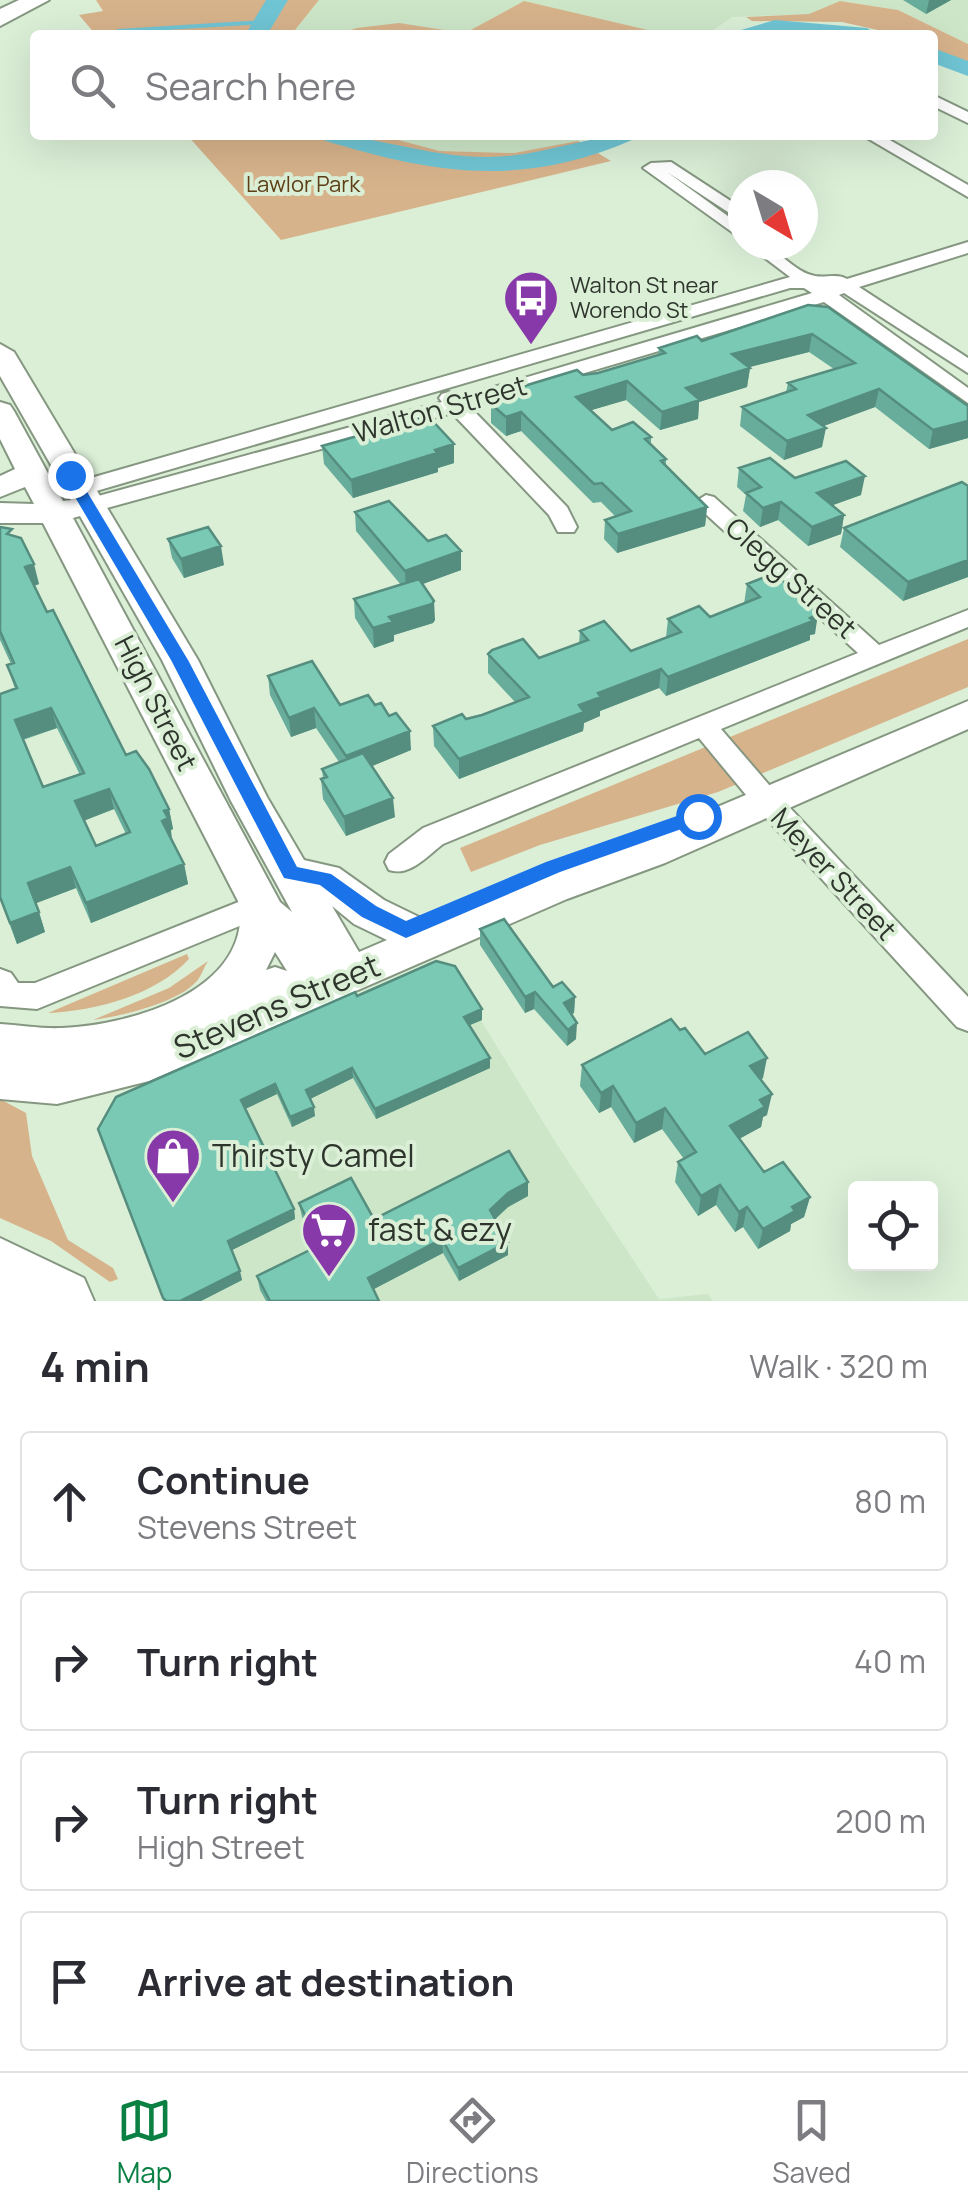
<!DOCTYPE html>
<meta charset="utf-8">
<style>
body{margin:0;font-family:Manrope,sans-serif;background:#f2f2f3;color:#2b2b33}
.controls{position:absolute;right:30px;bottom:30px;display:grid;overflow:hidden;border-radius:10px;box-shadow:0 10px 40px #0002}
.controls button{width:90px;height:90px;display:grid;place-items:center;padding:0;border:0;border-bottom:2px solid #e1e1e2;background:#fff;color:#2b2b33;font:50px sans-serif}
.compass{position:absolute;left:728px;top:170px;width:90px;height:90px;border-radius:50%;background:#fff;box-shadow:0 10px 40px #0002;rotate:142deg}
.stop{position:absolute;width:30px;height:30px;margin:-22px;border:8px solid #1a73e8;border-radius:50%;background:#fff}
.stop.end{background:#1a73e8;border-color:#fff;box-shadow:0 2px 10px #0008}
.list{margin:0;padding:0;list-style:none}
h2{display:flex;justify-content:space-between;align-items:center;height:130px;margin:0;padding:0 40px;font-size:42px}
h2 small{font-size:32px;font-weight:400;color:#7c7c81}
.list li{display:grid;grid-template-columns:65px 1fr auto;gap:30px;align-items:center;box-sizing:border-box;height:140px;margin:0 20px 20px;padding:0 20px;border:2px solid #e1e1e2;border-radius:10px}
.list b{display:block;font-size:38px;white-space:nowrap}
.list p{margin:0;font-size:32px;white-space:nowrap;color:#7c7c81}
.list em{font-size:32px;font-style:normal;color:#7c7c81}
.icon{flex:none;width:55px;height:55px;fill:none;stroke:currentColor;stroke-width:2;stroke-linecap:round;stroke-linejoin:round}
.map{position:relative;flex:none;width:968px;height:1301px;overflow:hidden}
.search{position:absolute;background:#fff;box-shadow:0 10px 40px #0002;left:30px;right:30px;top:30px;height:110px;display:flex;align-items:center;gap:25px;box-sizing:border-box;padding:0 35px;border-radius:10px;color:#7c7c81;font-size:38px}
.sheet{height:770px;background:#fff}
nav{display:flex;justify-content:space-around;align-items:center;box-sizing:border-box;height:140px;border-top:2px solid #e1e1e2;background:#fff;font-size:28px;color:#7c7c81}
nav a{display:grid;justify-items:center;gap:5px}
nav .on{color:#0b8043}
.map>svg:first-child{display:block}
</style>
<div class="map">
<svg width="968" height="1301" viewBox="0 0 968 1301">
<rect width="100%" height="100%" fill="#dbefd7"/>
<!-- built -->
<path fill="#cde6c8" d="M 319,0 L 968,0 L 968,44 L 898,10 L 840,1 L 809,14 L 732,17 L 706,35 L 291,35 Z
M 379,135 L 587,135 L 578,141 L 514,153 L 440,151 Z
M 455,978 L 556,1143 L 659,1299 L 708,1294 L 713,1301 L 181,1301 L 127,1117 Z"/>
<!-- green -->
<path fill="#d7b38b" d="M 96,0 L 319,0 L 291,35 L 96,35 L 79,15 L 103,11 Z
M 524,1 L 669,35 L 485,35 L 469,31 Z
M 840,1 L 898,10 L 968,44 L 968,63 L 933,49 L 933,35 L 900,35 L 842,22 L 752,21 L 746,17 L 809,14 Z
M 399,23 L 476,35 L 334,35 L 357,28 Z
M 187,135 L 379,135 L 440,151 L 514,153 L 578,141 L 611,161 L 281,240 Z
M 968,639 L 968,687 L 718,792 L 540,845 L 471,872 L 460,848 Z
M 187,954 L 189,959 C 156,995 96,1011 48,1013 Z
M 208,961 C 204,967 201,977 196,982 C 177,1003 121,1016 93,1020 L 169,988 Z
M 0,1099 L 26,1113 L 32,1156 L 68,1240 L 113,1268 L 118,1279 L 110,1282 L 51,1241 L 0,1218 Z"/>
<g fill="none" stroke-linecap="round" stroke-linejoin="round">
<!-- stream -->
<path stroke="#70c5d4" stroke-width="4" d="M 118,31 L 264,22"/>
<!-- river -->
<path fill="#70c5d4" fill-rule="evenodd" d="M 266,0 L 288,0 L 267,35 L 245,35 Z
M 775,20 L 867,28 L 878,35 L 738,35 L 741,30 Z
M 933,48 L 968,61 L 968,76 L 933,63 Z
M 319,135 C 377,135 430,158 489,157 C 540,157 586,135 636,135 L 632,140 C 522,188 433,174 323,140 Z"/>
<!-- street casing -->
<g stroke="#859781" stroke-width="4">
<path id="street" d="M 933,95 L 968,112 L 968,123 L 933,106 Z
M 862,135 L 881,135 L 968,185 L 968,197 Z
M 671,162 L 743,209 L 743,222 L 667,172 L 743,227 L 743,240 L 643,168 L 651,163 Z
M 968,242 L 968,253 L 859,287 L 968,358 L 968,373 L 844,293 L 839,295 L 968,388 L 968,403 L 824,302 L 470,407 L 567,507 L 577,527 L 574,532 L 558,532 L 549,515 L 452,413 L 96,511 L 88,513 L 77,506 L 80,501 L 442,402 L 439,398 L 442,394 L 449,392 L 460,397 L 812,293 L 804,288 L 790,288 L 86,494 L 70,494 L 67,489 L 70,484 L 790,277 L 748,245 C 782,245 789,271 815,276 C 827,278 836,273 847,279 Z
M 706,495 L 714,497 L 879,645 L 968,610 L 968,627 L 721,729 L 776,793 L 968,997 L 968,1031 L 957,1027 L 756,807 L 699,738 L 443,844 C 427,856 410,877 389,870 L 385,862 L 389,854 L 423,828 L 858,653 L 698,507 L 695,502 Z
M 261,893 L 271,897 L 276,905 L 271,913 L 37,1009 L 0,1006 L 0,969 L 11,973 L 18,983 L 35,983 Z"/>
</g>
<!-- secondary casing -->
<g stroke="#859781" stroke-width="4">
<path id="secondary" d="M 0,344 L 14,352 L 198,660 L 267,797 L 304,860 L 339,868 L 384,900 L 421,918 L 424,924 L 637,841 L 968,701 L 968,729 L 665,863 L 567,899 L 149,1081 L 57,1104 L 0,1099 L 0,1024 C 20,1025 42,1029 62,1028 C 131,1025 249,992 240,905 L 43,523 L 0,523 L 0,503 L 34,504 L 25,487 L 0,497 L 0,476 L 15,469 L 0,439 L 0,402 L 10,405 L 14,411 L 63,501 L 71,500 L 0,376 ZM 80,516 L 162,660 L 231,801 L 292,912 L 280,902 L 73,518 ZM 332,906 L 354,924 L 387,940 L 359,952 ZM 275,952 L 287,971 L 275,967 L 266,970 Z"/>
</g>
<!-- highway casing -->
<g stroke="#859781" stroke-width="4">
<path id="highway" d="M 19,0 L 49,0 L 0,26 L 0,9 Z
M 0,1238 L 84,1278 L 94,1301 L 0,1301 Z"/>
</g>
<!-- street -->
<use href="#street" fill="#fff" fill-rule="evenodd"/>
<!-- secondary -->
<use href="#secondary" fill="#fff" fill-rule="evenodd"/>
<!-- highway -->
<use href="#highway" fill="#fff" fill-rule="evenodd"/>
</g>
<!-- wall -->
<path fill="#68ad9b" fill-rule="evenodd" d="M 903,0 L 951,0 L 926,14 Z
M 808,305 L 968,406 L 968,438 L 929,449 L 875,407 L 823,426 L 822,447 L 784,460 L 740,426 L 742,407 L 786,392 L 788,383 L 834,369 L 809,352 L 748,367 L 750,368 L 747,387 L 699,402 L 698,419 L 660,430 L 626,400 L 591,410 L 612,430 L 651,437 L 651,444 L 666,459 L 666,466 L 707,507 L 705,526 L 617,553 L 604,539 L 605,520 L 616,517 L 601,502 L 593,503 L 521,431 L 506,436 L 491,423 L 491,396 L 598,373 L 658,355 L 659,348 L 702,341 Z
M 454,444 L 454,463 L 438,468 L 438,472 L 353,498 L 324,464 L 322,446 Z
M 739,468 L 795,478 L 861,495 L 832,505 L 844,515 L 841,534 L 808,546 L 778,520 L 760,527 L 743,511 L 746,495 L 737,487 Z
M 968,486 L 968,577 L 903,601 L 840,547 L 844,528 Z
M 355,512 L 428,541 L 461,570 L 423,584 L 435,620 L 433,623 L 394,635 L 394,641 L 374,648 L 355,618 L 354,599 L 401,585 L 356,531 Z
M 0,527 L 14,536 L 39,584 L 34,586 L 126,755 L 169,809 L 173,829 L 171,830 L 171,839 L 184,864 L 188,884 L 91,923 L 76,888 L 36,903 L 45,932 L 17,944 L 0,899 L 0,694 L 15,689 L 7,665 L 11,664 L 0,640 ZM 57,728 L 80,775 L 43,787 L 23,740 ZM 114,809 L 126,834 L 96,846 L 84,820 Z
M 168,539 L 224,565 L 184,578 L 172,558 Z
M 747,584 L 815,634 L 810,635 L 810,640 L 666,696 L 659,688 L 600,711 L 600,716 L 584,723 L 583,731 L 459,779 L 434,746 L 433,726 L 482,715 L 515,702 L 488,673 L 488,654 L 539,658 L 579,643 L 580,631 L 631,651 L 666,637 L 668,619 L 710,617 L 744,604 Z
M 268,676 L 340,705 L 375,705 L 389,716 L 411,750 L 372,766 L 395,817 L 346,836 L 323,799 L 321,779 L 323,778 L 322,769 L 339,762 L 316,728 L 291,737 L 270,695 Z
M 480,929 L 553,987 L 575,997 L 574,1013 L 571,1014 L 576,1039 L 567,1046 L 534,1009 L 525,1013 L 480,945 Z
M 357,996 L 482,1020 L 470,1025 L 490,1068 L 376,1119 L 353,1078 L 310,1099 L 315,1116 L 292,1127 L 277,1094 L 245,1109 L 294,1209 L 295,1219 L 232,1250 L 242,1280 L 201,1301 L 164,1301 L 101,1138 Z
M 680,1030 L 705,1054 L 763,1078 L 760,1080 L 767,1115 L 763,1117 L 761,1127 L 739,1139 L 764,1172 L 810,1197 L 804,1217 L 791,1224 L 790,1231 L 758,1249 L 743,1227 L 735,1232 L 716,1205 L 698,1216 L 675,1182 L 678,1162 L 684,1159 L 662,1129 L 634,1143 L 611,1107 L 599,1113 L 580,1086 L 582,1065 Z
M 528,1196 L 508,1207 L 495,1219 L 508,1255 L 459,1281 L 443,1253 L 374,1289 L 379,1301 L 266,1301 L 260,1290 L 257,1276 L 316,1247 L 302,1217 L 299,1203 L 374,1219 Z"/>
<!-- shaded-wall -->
<path fill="#558d7e" d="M 929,0 L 951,0 L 926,14 Z
M 812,334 L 809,352 L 730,372 L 732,354 Z
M 750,368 L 747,387 L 699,402 L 698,419 L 660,430 L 662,412 L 686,388 Z
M 627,381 L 626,400 L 575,415 L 576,397 Z
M 879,389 L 875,407 L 805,433 L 808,415 Z
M 521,412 L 521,431 L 506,436 L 506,417 Z
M 968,421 L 968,438 L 929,449 L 933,430 Z
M 826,428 L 822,447 L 784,460 L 787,441 Z
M 454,444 L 454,463 L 438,468 L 438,472 L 353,498 L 351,480 Z
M 865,476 L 861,495 L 814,512 L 817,493 Z
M 781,502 L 778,520 L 760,527 L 763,508 Z
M 707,507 L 705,526 L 617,553 L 618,534 Z
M 844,515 L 841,534 L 808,546 L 812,527 Z
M 221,546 L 224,565 L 184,578 L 181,559 Z
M 461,551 L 461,570 L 406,590 L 405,571 Z
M 968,560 L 968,577 L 903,601 L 908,582 Z
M 34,564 L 39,584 L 30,587 L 25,567 Z
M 434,601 L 435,620 L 433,623 L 394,635 L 394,641 L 374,648 L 373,628 L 389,617 Z
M 818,614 L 815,634 L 810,635 L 810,640 L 666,696 L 668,677 Z
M 661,669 L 659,688 L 600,711 L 600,716 L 584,723 L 583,731 L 459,779 L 459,759 L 579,705 L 598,693 Z
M 51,708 L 57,728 L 20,740 L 15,720 Z
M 314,708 L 316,728 L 291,737 L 289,718 Z
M 410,731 L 411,750 L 348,776 L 346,756 Z
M 109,789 L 114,809 L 81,822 L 75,801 Z
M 393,798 L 395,817 L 346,836 L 344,817 Z
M 169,809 L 173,829 L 171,830 L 172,839 L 166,841 L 162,821 L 164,811 Z
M 184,864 L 188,884 L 91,923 L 86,903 Z
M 70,867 L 76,888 L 34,904 L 28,883 Z
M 39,912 L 45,932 L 17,944 L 10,923 Z
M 535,992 L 534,1009 L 525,1013 L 525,997 Z
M 575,997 L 574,1013 L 563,1019 L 564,1003 Z
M 482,1009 L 482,1020 L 465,1027 L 464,1017 Z
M 577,1023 L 576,1039 L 567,1046 L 568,1030 Z
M 490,1058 L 490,1068 L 376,1119 L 375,1109 Z
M 767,1058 L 763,1078 L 745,1087 L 750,1066 Z
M 352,1068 L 353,1078 L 308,1100 L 306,1090 Z
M 275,1084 L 277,1094 L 243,1110 L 241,1100 Z
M 613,1086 L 611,1107 L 599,1113 L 601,1093 Z
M 772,1094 L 767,1115 L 763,1117 L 761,1127 L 726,1146 L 730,1126 L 760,1100 Z
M 314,1107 L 315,1116 L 292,1127 L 290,1117 Z
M 665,1108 L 662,1129 L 634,1143 L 636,1123 Z
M 528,1182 L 528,1196 L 508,1207 L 490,1224 L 490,1210 L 508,1193 Z
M 720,1185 L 716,1205 L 698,1216 L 701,1196 Z
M 810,1197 L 804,1217 L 791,1224 L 790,1231 L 758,1249 L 763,1229 L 792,1207 Z
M 747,1207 L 743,1227 L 735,1232 L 739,1212 Z
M 294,1209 L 295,1219 L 230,1251 L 228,1241 Z
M 442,1239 L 443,1253 L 370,1291 L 368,1278 Z
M 508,1242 L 508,1255 L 459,1281 L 458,1268 Z
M 240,1271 L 242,1280 L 201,1301 L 180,1301 Z"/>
<!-- building -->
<path fill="#79c9b4" stroke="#558d7e" stroke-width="2.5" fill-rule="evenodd" d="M 808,305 L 828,307 L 968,406 L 968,421 L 933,430 L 879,389 L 808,415 L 826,428 L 787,441 L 742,407 L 796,389 L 788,383 L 855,363 L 812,334 L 732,354 L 750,368 L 686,388 L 700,400 L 662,412 L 627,381 L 576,397 L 612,430 L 633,422 L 651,437 L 645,439 L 666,459 L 661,461 L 707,507 L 618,534 L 605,520 L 631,511 L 602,483 L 594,484 L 521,412 L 506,417 L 491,404 L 498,402 L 491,396 L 577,370 L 583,375 L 598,373 L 665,353 L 659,348 L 697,336 L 702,341 Z
M 428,416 L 454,444 L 435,450 L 437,453 L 351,480 L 322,446 Z
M 770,458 L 795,478 L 846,461 L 865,476 L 817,493 L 844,515 L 812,527 L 781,502 L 763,508 L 746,493 L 761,487 L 739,468 Z
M 962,482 L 968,486 L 968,560 L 908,582 L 844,528 Z
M 389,501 L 428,541 L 446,535 L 461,551 L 405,571 L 355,512 Z
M 0,527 L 12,529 L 7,534 L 21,538 L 34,564 L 25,567 L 47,612 L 53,610 L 126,755 L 136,751 L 149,769 L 169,809 L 164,811 L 168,818 L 162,821 L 184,864 L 86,903 L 70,867 L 28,883 L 39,912 L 10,923 L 0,897 L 0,694 L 17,688 L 7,665 L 14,663 L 0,631 ZM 51,708 L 84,773 L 43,787 L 15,720 ZM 109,789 L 130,832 L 96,846 L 75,801 Z
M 208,527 L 221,546 L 181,559 L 168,539 Z
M 775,573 L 818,614 L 810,618 L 813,621 L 668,677 L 661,669 L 598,693 L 601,697 L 579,705 L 584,712 L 459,759 L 433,726 L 462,714 L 466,719 L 482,715 L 529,697 L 488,654 L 492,650 L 523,639 L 539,658 L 588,640 L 580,631 L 604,621 L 631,651 L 681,632 L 668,619 L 699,606 L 710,617 L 760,597 L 747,584 Z
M 419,579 L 434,601 L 432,604 L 389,617 L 393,622 L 373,628 L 354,599 Z
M 312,661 L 340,705 L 368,695 L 375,705 L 381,703 L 389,716 L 396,713 L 410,731 L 346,756 L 314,708 L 289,718 L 268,676 Z
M 363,753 L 393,798 L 344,817 L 321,779 L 327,777 L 322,769 Z
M 504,919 L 553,987 L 562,982 L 575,997 L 564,1003 L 577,1023 L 568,1030 L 535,992 L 525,997 L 480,929 Z
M 436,961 L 455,966 L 482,1009 L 464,1017 L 490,1058 L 375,1109 L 352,1068 L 306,1090 L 314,1107 L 290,1117 L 275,1084 L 241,1100 L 294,1209 L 228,1241 L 240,1271 L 180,1301 L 166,1301 L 163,1298 L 98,1129 L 116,1097 L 355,992 L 357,996 Z
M 671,1019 L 680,1030 L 685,1028 L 705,1054 L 748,1032 L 767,1058 L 750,1066 L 772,1094 L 760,1100 L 765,1107 L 730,1126 L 764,1172 L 783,1162 L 810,1197 L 792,1207 L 795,1211 L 763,1229 L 747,1207 L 739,1212 L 720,1185 L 701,1196 L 678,1162 L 696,1152 L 665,1108 L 636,1123 L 613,1086 L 601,1093 L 582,1065 Z
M 509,1151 L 528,1182 L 508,1193 L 490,1210 L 508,1242 L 458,1268 L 442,1239 L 368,1278 L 379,1301 L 270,1301 L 257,1276 L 320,1245 L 299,1203 L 351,1178 L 374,1219 Z"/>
<!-- route -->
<path fill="#1a73e8" d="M 70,470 L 77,475 L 188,660 L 297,867 L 331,874 L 376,906 L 406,921 L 546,862 L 691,811 L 698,809 L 707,816 L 704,821 L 560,872 L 406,938 L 362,917 L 320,885 L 284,878 L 171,660 L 62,475 Z"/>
<!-- icons -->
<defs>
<g id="bus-pin" transform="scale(2.875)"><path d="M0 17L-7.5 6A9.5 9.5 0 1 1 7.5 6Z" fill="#8839a9" stroke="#dbefd7"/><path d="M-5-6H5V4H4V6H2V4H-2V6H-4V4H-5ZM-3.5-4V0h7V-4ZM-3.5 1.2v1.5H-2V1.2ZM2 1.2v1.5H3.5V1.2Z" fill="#fff"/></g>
<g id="shop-pin" transform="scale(2.875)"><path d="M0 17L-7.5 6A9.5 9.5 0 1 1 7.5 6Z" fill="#8839a9" stroke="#dbefd7"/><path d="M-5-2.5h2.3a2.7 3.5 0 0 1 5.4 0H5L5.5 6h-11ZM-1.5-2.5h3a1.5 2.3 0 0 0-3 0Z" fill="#fff"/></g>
<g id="supermarket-pin" transform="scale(2.875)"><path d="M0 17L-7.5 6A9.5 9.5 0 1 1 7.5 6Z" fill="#8839a9" stroke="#dbefd7"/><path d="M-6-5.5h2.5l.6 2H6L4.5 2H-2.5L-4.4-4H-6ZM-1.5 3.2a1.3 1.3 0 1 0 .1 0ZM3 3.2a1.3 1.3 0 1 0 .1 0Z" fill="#fff"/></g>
</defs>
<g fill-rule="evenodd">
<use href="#bus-pin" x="531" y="298"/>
<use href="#shop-pin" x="173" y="1156"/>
<use href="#supermarket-pin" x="329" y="1230"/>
</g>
<g text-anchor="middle" stroke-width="8" stroke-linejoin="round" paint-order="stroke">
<!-- far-park labels -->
<g font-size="22" fill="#5e3f17" stroke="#dbefd7">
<text x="303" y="192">Lawlor Park</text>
</g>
<!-- far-poi labels -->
<g font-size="22" fill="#2e352c" stroke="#dbefd7" text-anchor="start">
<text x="570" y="293">Walton St near<tspan x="570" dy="25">Worendo St</tspan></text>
</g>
<!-- street labels -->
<g font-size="28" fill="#2e352c" stroke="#dbefd7">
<text transform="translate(440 409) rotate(-16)" y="10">Walton Street</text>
<text transform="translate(791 578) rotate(42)" y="10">Clegg Street</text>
<text transform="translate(156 703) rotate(63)" y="10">High Street</text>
<text transform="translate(834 874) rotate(47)" y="10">Meyer Street</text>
</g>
<!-- near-street labels -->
<g font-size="32" fill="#2e352c" stroke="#dbefd7">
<text transform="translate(277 1007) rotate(-23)" y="11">Stevens Street</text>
</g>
<!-- near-poi labels -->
<g font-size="32" fill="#2e352c" stroke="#dbefd7" text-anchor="start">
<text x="212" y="1167">Thirsty Camel</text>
<text x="368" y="1241">fast &amp; ezy</text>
</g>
</g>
</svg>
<div class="controls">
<button><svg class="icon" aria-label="locate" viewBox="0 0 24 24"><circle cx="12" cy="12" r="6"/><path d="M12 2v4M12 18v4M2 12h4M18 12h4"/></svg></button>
</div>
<svg class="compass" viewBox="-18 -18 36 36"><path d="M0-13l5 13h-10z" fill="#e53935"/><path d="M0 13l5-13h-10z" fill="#7c7c81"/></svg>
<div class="stop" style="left:698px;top:816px"></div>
<div class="stop end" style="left:70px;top:475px"></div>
<div class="search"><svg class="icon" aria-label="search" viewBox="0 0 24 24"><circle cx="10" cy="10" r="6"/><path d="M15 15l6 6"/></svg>Search here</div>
</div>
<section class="sheet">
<h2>4 min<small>Walk · 320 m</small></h2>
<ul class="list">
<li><svg class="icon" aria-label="ahead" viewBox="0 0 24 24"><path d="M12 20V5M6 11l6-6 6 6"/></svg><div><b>Continue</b><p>Stevens Street</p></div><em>80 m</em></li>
<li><svg class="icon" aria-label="right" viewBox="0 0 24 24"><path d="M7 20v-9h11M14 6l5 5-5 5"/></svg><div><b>Turn right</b></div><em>40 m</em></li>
<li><svg class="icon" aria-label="right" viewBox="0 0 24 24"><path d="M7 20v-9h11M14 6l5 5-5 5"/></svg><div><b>Turn right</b><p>High Street</p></div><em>200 m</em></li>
<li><svg class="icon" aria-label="arrive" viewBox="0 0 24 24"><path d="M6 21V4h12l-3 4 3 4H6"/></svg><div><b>Arrive at destination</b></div></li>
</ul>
</section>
<nav>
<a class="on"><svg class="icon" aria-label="map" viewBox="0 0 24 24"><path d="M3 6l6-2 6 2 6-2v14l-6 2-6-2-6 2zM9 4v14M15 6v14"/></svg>Map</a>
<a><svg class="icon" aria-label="directions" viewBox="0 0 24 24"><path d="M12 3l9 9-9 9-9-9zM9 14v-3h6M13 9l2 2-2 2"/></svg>Directions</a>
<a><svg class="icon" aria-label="saved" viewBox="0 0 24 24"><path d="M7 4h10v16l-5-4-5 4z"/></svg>Saved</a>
</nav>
